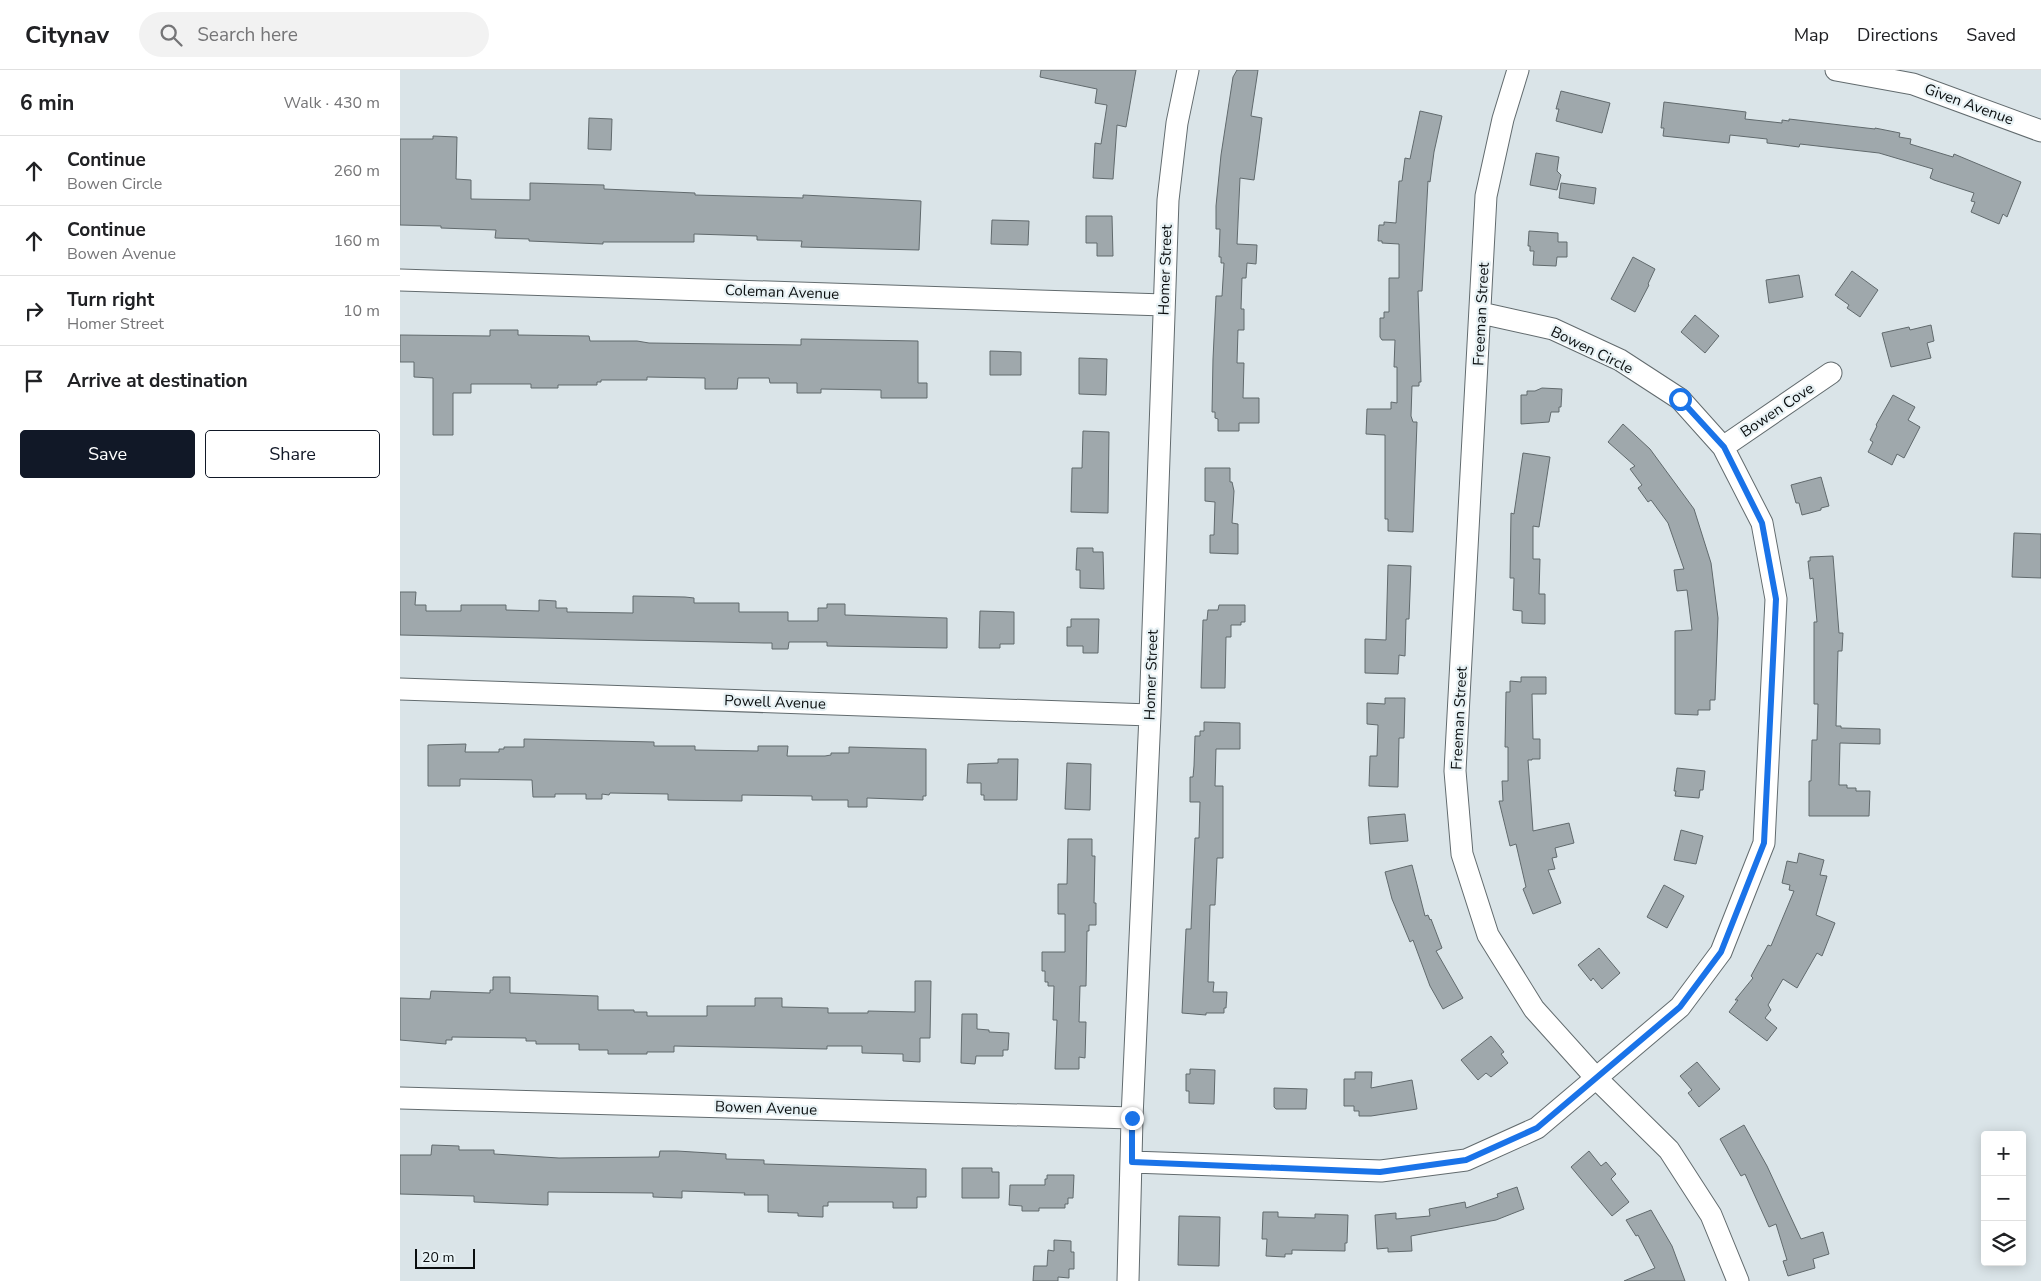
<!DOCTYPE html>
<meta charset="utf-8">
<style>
body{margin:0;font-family:"Nunito Sans",sans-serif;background:#f2f2f2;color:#202124}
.controls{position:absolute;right:15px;bottom:15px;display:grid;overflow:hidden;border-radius:5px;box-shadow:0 2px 12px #0003}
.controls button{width:45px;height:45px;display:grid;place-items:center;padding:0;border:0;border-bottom:1px solid #e0e0e0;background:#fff;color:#202124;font:25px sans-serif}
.scale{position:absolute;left:15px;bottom:12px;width:60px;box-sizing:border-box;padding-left:5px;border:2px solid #0a0e0f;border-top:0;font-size:14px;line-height:18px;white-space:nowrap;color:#0a0e0f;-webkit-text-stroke:4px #e8f2f5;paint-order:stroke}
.stop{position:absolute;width:15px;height:15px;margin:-11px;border:4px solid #1a73e8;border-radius:50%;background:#fff}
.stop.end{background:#1a73e8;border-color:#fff;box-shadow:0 1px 5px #0008}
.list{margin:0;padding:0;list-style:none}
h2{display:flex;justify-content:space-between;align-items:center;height:65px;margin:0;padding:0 20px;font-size:21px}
h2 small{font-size:16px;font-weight:400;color:#757577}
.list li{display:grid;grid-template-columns:32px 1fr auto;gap:15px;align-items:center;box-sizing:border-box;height:70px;padding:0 20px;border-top:1px solid #e0e0e0}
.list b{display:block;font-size:19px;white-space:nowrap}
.list p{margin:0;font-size:16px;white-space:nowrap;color:#757577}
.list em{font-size:16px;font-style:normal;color:#757577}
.actions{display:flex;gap:10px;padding:15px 20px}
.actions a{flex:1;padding:11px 0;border:1px solid #111827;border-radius:5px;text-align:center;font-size:18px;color:#111827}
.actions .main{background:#111827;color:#fff}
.icon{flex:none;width:28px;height:28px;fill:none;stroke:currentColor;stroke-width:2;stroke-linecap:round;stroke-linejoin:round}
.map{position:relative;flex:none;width:1641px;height:1211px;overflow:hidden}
header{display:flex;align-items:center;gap:30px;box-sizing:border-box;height:70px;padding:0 25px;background:#fff;border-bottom:1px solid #e0e0e0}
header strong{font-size:24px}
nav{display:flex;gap:28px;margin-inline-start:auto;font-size:18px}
.search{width:350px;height:45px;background:#f2f2f2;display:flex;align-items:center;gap:12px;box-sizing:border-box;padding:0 18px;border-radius:28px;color:#757577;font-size:19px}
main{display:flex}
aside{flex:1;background:#fff}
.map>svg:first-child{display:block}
</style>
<header>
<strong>Citynav</strong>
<div class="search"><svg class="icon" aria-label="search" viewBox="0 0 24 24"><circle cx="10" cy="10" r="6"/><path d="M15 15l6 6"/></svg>Search here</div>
<nav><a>Map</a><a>Directions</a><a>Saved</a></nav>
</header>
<main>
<aside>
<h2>6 min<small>Walk · 430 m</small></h2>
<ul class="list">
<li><svg class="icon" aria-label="ahead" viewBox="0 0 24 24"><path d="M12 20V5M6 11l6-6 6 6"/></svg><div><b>Continue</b><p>Bowen Circle</p></div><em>260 m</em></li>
<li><svg class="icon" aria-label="ahead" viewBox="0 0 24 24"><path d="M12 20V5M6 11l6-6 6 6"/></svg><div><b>Continue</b><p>Bowen Avenue</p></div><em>160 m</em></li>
<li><svg class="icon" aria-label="right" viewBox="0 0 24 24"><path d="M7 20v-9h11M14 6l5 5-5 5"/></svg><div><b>Turn right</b><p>Homer Street</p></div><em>10 m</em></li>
<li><svg class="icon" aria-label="arrive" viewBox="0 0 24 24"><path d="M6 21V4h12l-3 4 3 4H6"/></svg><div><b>Arrive at destination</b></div></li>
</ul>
<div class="actions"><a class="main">Save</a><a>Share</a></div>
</aside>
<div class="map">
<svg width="1641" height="1211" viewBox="0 0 1641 1211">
<rect width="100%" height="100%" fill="#dae4e8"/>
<!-- building -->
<path fill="#9fa8ac" stroke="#616a6d" d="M 641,0 L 736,0 L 726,57 L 717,55 L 713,109 L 693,108 L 695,73 L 701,74 L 707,35 L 695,33 L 697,19 L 640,7 Z
M 837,0 L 858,0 L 851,46 L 862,48 L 854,110 L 840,108 L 837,174 L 857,175 L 856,194 L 847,193 L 846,208 L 842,208 L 841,239 L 844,239 L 844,260 L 838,260 L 837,293 L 844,293 L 843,328 L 859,328 L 859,353 L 839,353 L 839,361 L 818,361 L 818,349 L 815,348 L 815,342 L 812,342 L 813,289 L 816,226 L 822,226 L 824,193 L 821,193 L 821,187 L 819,187 L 820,159 L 816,159 L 816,136 L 821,85 L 833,7 Z
M 1161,21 L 1210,33 L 1202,63 L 1156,51 L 1159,39 L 1156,39 Z
M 1264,32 L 1346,42 L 1345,49 L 1382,53 L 1382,50 L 1389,51 L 1389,49 L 1475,59 L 1475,58 L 1500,63 L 1499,67 L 1511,69 L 1510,74 L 1553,87 L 1554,84 L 1621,112 L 1607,147 L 1603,144 L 1599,154 L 1571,142 L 1575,132 L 1571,131 L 1574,123 L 1534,110 L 1530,108 L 1533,99 L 1479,83 L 1400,74 L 1399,77 L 1376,74 L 1367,73 L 1367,69 L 1330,65 L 1329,73 L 1263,66 L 1264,58 L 1261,58 Z
M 1020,41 L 1042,46 L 1034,82 L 1030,112 L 1028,111 L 1022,221 L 1018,221 L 1021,312 L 1019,312 L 1019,316 L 1012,316 L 1011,346 L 1013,352 L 1017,352 L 1013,462 L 988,461 L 988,449 L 985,449 L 985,365 L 966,364 L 967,339 L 991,339 L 991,332 L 997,333 L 997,297 L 994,297 L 995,270 L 982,270 L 980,267 L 980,248 L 984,248 L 984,242 L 989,242 L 989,208 L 999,208 L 999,174 L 982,173 L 982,171 L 978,171 L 979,155 L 984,155 L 984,152 L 996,153 L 999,111 L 1002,111 L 1005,88 L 1010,89 Z
M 189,48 L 212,49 L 211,80 L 188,79 Z
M 33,66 L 57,67 L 56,109 L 71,110 L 71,129 L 130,130 L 130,113 L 204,115 L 204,119 L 295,123 L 295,125 L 403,128 L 403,125 L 521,131 L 519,180 L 401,177 L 402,171 L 357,170 L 357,166 L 294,164 L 294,172 L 203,172 L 203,174 L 129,171 L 129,169 L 95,168 L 96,160 L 41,158 L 41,156 L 0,155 L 0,69 L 33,69 Z
M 1136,83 L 1159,87 L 1157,101 L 1161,105 L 1157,120 L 1130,115 Z
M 1161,113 L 1196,118 L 1194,134 L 1159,128 Z
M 686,146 L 712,146 L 713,186 L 697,186 L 697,173 L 686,173 Z
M 592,150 L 629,151 L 628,175 L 591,174 Z
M 1129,161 L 1158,163 L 1158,172 L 1167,172 L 1167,187 L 1157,187 L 1156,196 L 1133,195 L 1134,181 L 1130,181 L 1130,176 L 1128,176 Z
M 1233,187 L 1255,199 L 1248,214 L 1249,215 L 1235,242 L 1211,229 Z
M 1452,201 L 1478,220 L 1460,247 L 1447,238 L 1449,235 L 1435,225 Z
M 1399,205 L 1403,227 L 1369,233 L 1366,210 Z
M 1295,245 L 1319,266 L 1305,283 L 1281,262 Z
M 1531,255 L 1534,271 L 1527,273 L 1531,288 L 1491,297 L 1482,263 L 1509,257 L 1510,260 Z
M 90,260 L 118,260 L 118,265 L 189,266 L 190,271 L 237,271 L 249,273 L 401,275 L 401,269 L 518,271 L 518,313 L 527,313 L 527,328 L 481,328 L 481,320 L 421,319 L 421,323 L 397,323 L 397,313 L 370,313 L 369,308 L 338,308 L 337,319 L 305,319 L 305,308 L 247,307 L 247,310 L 201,310 L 201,312 L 197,312 L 197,315 L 158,315 L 158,318 L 131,318 L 131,314 L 71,314 L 71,323 L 53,323 L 53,365 L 33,365 L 33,308 L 14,307 L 14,292 L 0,292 L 0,265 L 90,266 Z
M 590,281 L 621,282 L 621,305 L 590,305 Z
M 679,288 L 707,289 L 706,325 L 679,324 Z
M 1142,318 L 1162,319 L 1161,337 L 1159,337 L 1159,342 L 1151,342 L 1149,352 L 1121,354 L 1121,325 L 1127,325 L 1127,321 L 1135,321 Z
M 1493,325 L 1515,337 L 1508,350 L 1520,357 L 1504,388 L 1497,384 L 1492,395 L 1468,382 L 1473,372 L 1470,370 L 1477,356 L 1476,355 Z
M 1223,354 L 1250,379 L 1294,439 L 1311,493 L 1318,548 L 1315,630 L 1310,630 L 1310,640 L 1298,640 L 1298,645 L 1275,644 L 1275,561 L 1292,560 L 1287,520 L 1277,521 L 1276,515 L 1274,500 L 1284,499 L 1268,453 L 1251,430 L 1248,432 L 1238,418 L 1242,415 L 1230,399 L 1235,396 L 1208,372 Z
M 683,361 L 709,362 L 708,443 L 671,442 L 672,398 L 682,398 Z
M 1123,383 L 1150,387 L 1139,457 L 1133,456 L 1133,489 L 1140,489 L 1139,524 L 1145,524 L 1145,554 L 1122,553 L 1122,541 L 1113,540 L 1114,508 L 1110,508 L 1111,443 L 1114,444 Z
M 805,398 L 830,398 L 830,412 L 832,412 L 834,421 L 832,453 L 838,454 L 838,484 L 810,483 L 810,465 L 814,465 L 815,432 L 805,431 Z
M 1421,407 L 1429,436 L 1421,438 L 1421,440 L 1402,445 L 1399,433 L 1396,433 L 1391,415 Z
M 1614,463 L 1641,464 L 1641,508 L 1612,507 Z
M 677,478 L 693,478 L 693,482 L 703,482 L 704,519 L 680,518 L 680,500 L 676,500 Z
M 1433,486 L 1439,563 L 1443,563 L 1442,581 L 1438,581 L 1436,656 L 1441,656 L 1441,658 L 1480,659 L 1480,674 L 1440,673 L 1439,715 L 1447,715 L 1447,718 L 1456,718 L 1456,721 L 1470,721 L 1469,746 L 1409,746 L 1409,711 L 1411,711 L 1412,670 L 1417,670 L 1418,634 L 1414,634 L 1414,552 L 1417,552 L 1413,508 L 1410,509 L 1408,491 L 1410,491 L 1410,487 Z
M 988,495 L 1011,496 L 1009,549 L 1006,549 L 1005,586 L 999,585 L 998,604 L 965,603 L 965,569 L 986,570 Z
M 0,522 L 16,522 L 15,535 L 26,535 L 26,541 L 61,541 L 61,535 L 106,535 L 106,540 L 139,541 L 139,530 L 156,531 L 156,538 L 167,538 L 167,542 L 233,543 L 233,526 L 285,527 L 294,528 L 294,533 L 339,533 L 339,542 L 388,542 L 388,551 L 418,551 L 418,538 L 427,538 L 427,534 L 445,534 L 445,545 L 547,548 L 547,578 L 427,576 L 427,572 L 389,572 L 388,579 L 372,579 L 372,573 L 364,573 L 0,565 Z
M 819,535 L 845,535 L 845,552 L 841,552 L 841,555 L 831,555 L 831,567 L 826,567 L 825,618 L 801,618 L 803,550 L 807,550 L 808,540 L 818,540 Z
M 580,541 L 614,542 L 614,574 L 600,574 L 600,578 L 579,578 Z
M 671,549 L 699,549 L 698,583 L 683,583 L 683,576 L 667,576 L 667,557 L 671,557 Z
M 1121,607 L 1146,607 L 1146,624 L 1132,624 L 1133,669 L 1140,669 L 1140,689 L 1132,689 L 1132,690 L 1128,690 L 1133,761 L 1169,753 L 1174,773 L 1155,778 L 1157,787 L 1152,788 L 1155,799 L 1148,800 L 1161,833 L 1133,844 L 1123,819 L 1126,817 L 1116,774 L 1110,776 L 1099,731 L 1103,731 L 1102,711 L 1108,711 L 1108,677 L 1105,677 L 1106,622 L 1110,622 L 1110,611 L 1121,612 Z
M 985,628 L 1005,628 L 1004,668 L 999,668 L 998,717 L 969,716 L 970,686 L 977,686 L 978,655 L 967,654 L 967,633 L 985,634 Z
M 804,652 L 840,653 L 840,679 L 816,679 L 815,716 L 823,716 L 823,788 L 817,788 L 815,835 L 810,835 L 808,912 L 814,912 L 813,922 L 827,922 L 826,938 L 824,938 L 824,943 L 806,943 L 806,945 L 782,943 L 786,859 L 791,859 L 795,768 L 799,768 L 800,732 L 790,732 L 790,707 L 793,707 L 794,696 L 795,666 L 800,666 L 800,661 L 804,661 Z
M 124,669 L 254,672 L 254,676 L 295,676 L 295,680 L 358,681 L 358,676 L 388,676 L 387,686 L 425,686 L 431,685 L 431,683 L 449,683 L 449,677 L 526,679 L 526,726 L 523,726 L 523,730 L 467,728 L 467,737 L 448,737 L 448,730 L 412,730 L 412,726 L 342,725 L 342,731 L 268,730 L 268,724 L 210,723 L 209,725 L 202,724 L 202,729 L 186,729 L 186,724 L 155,724 L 155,727 L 133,727 L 132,710 L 60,709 L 60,716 L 28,716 L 28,675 L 66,674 L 65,682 L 99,682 L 99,679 L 104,679 L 104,677 L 124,677 Z
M 598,689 L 618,689 L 617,730 L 584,730 L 584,725 L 581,725 L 581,713 L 567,713 L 568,694 L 598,693 Z
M 667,693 L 691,694 L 690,740 L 665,739 Z
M 1277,698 L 1305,701 L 1303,720 L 1300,720 L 1299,728 L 1275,726 L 1276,721 L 1274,721 Z
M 1005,744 L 1008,771 L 970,774 L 968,747 Z
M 1281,760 L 1303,766 L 1296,794 L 1274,790 Z
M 668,769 L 692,769 L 692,786 L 695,786 L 694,833 L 696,833 L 696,855 L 689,855 L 689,861 L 687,861 L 686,916 L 680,916 L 679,952 L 686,952 L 685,988 L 679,987 L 679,999 L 655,999 L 657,950 L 653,950 L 654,916 L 648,916 L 648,912 L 645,912 L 645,901 L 642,901 L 642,882 L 665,882 L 665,844 L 658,844 L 658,814 L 667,814 Z
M 1399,783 L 1424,790 L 1420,805 L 1427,806 L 1416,845 L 1435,853 L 1422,886 L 1417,883 L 1397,918 L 1383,909 L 1368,935 L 1371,940 L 1365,948 L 1377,958 L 1367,971 L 1329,942 L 1338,930 L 1335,930 L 1353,908 L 1351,906 L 1368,875 L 1371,876 L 1394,821 L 1389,820 L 1390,815 L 1382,813 L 1387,791 L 1397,793 Z
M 1012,795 L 1025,846 L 1028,845 L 1030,850 L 1031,849 L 1042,878 L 1036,881 L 1063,928 L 1043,939 L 1030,916 L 1013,870 L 1010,872 L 992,829 L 985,802 Z
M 1264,815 L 1284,826 L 1267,858 L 1247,847 Z
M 1199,878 L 1220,903 L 1202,919 L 1193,908 L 1191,911 L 1178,895 Z
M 93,907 L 110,907 L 110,923 L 198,926 L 198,940 L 234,940 L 234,942 L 247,942 L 247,946 L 307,946 L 307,936 L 355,936 L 355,928 L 382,928 L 382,937 L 428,938 L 428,943 L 468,943 L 468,941 L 515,942 L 515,911 L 531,911 L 530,968 L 520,968 L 520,992 L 503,991 L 503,984 L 462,983 L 462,976 L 427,976 L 427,979 L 274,976 L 274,982 L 247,982 L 247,984 L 208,984 L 208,980 L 179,980 L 179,974 L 136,974 L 136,971 L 126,971 L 126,968 L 52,967 L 52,970 L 46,970 L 46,974 L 0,970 L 0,928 L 30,929 L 31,921 L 90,923 L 90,920 L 93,920 Z
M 562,944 L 577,944 L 577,959 L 589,960 L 589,962 L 609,963 L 608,980 L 603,980 L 603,986 L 576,986 L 575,994 L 561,993 Z
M 1091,966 L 1104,982 L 1101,984 L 1108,993 L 1091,1007 L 1086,1003 L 1078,1010 L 1061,990 Z
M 1297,992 L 1320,1019 L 1299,1037 L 1288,1023 L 1292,1020 L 1280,1006 Z
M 790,999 L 815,1000 L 814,1034 L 789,1033 L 789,1021 L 786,1021 L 786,1004 L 790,1004 Z
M 955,1002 L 972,1002 L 971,1018 L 1012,1010 L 1017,1039 L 971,1046 L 959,1046 L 959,1041 L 954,1041 L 954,1036 L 944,1036 L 944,1009 L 955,1009 Z
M 874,1018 L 907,1019 L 906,1039 L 876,1039 L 874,1037 Z
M 1344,1055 L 1367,1096 L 1401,1169 L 1423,1162 L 1429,1184 L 1413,1189 L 1415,1198 L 1388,1206 L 1383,1191 L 1387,1190 L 1376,1154 L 1369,1157 L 1345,1104 L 1341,1106 L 1320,1069 Z
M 32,1075 L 59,1076 L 59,1080 L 94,1080 L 94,1084 L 159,1088 L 259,1087 L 260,1081 L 277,1081 L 326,1084 L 326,1089 L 364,1090 L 364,1094 L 526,1099 L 526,1127 L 517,1127 L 517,1138 L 493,1138 L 493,1132 L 428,1132 L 428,1136 L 423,1136 L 423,1147 L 398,1146 L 398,1143 L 368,1142 L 368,1125 L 344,1125 L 345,1123 L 282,1121 L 282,1128 L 253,1127 L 253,1123 L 148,1122 L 148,1135 L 74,1132 L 74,1126 L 0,1124 L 0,1085 L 31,1085 Z
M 1189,1081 L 1201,1096 L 1206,1092 L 1216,1104 L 1211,1109 L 1229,1132 L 1212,1146 L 1171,1097 Z
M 562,1098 L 592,1098 L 592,1102 L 599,1102 L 599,1128 L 562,1128 Z
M 647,1105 L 674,1105 L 673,1128 L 668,1128 L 668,1134 L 665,1134 L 665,1138 L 639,1138 L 639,1141 L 622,1141 L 622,1136 L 609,1135 L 610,1115 L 645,1115 L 645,1109 L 647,1109 Z
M 1117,1117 L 1124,1139 L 1096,1150 L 1011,1166 L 1012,1181 L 988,1182 L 988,1178 L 977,1179 L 975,1145 L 996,1143 L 996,1149 L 1030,1146 L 1029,1139 L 1065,1132 L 1066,1138 L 1098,1127 L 1097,1124 Z
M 1251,1140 L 1272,1176 L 1285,1211 L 1224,1211 L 1255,1198 L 1238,1165 L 1236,1166 L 1226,1150 Z
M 863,1142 L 878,1142 L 878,1147 L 915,1148 L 915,1144 L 948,1145 L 947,1173 L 945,1173 L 945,1181 L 892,1180 L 892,1184 L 885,1184 L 885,1187 L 866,1186 L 867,1169 L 862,1169 Z
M 779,1146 L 820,1147 L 819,1196 L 778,1195 Z
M 654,1170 L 671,1171 L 671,1182 L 674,1182 L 674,1199 L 669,1199 L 669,1208 L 658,1207 L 658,1211 L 633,1211 L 634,1196 L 647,1196 L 648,1180 L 654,1181 Z"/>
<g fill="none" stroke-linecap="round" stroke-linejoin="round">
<!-- street casing -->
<g stroke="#626b6e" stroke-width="23">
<path id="street" d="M 1118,0 L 1103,49 L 1086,126 L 1055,701 L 1062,784 L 1088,865 L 1134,939 L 1197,1009 L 1269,1080 L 1311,1145 L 1338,1211
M 1436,0 L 1513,14 L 1641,61
M 0,210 L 764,235
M 1323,377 L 1431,303
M 0,619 L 750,645
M 0,1028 L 732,1048
M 732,1092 L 981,1101 L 1066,1090 L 1137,1058 L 1280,937 L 1321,882 L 1364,773 L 1376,529 L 1362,453 L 1323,377 L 1280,329 L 1220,290 L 1153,259 L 1081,243
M 728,1211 L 732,1048 L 750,645 L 768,130 L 777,53 L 788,0"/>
</g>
<!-- street -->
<use href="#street" stroke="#fff" stroke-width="21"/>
</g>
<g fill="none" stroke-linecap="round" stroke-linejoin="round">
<!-- route -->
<path stroke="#1a73e8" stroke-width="6" d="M 732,1048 L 732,1092 L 980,1102 L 1066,1090 L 1137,1058 L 1280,937 L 1321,882 L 1364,773 L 1376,529 L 1362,453 L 1324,377 L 1280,329"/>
</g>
<g text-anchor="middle" stroke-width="4.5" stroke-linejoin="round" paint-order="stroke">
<!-- street labels -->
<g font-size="15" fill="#0a0e0f" stroke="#e8f2f5">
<text transform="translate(1569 34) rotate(20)" y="5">Given Avenue</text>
<text transform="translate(765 200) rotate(-88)" y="5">Homer Street</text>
<text transform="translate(382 222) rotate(2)" y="5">Coleman Avenue</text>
<text transform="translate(1081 244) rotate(-87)" y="5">Freeman Street</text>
<text transform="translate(1192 280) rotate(26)" y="5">Bowen Circle</text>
<text transform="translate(1377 340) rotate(-34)" y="5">Bowen Cove</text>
<text transform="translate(751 605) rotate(-88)" y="5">Homer Street</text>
<text transform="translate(375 632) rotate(2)" y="5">Powell Avenue</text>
<text transform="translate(1059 648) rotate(-87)" y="5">Freeman Street</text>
<text transform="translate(366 1038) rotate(2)" y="5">Bowen Avenue</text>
</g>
</g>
</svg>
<div class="controls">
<button>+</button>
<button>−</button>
<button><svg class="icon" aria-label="layers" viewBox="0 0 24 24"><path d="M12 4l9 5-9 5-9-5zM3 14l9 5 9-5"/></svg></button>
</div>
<div class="scale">20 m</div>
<div class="stop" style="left:1280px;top:329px"></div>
<div class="stop end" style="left:732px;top:1048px"></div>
</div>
</main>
